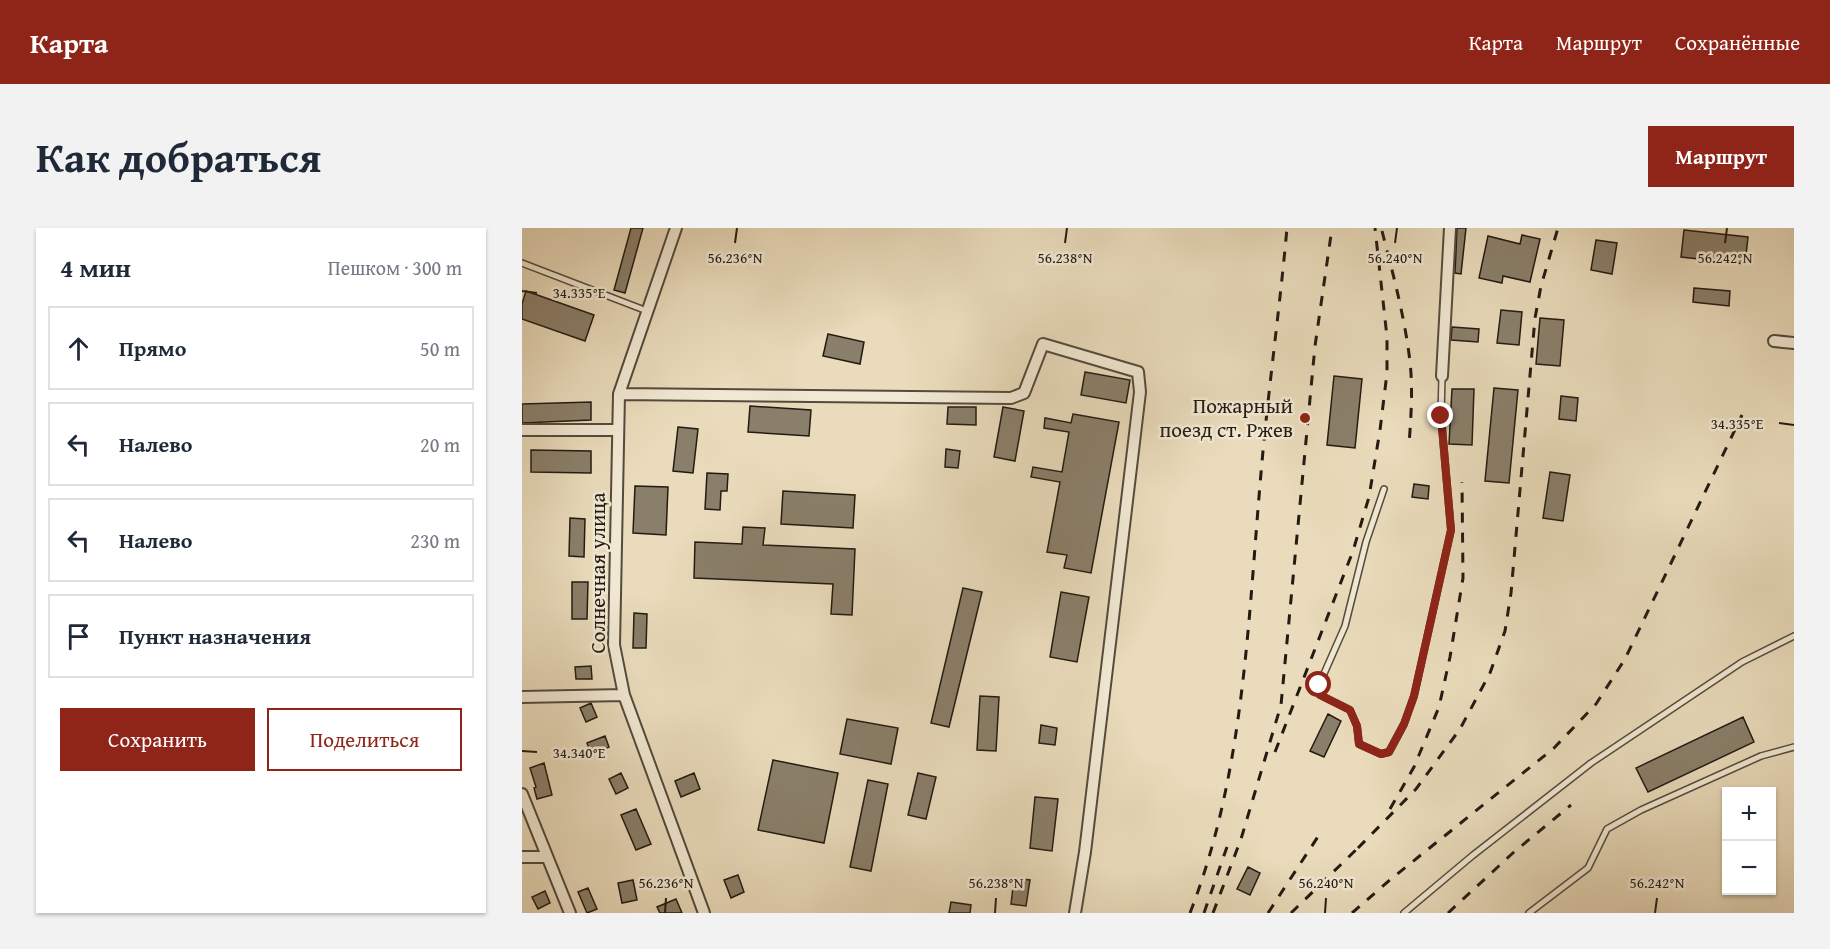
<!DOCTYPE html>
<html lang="ru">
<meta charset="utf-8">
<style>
body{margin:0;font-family:"Gentium Book Plus",serif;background:#f2f2f3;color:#1f2937}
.controls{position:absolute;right:18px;bottom:18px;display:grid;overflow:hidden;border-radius:0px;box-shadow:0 2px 4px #0004}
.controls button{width:54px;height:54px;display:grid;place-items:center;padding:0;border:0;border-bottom:2px solid #e0e1e3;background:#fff;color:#1f2937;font:30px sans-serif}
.stop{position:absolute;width:18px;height:18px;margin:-14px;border:4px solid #8f2418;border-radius:50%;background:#fff}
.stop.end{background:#8f2418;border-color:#fff;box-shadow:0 2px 6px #0008}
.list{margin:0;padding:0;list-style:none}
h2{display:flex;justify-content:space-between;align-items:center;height:78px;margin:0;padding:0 24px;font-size:26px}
h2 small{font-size:20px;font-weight:400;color:#747a83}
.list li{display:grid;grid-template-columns:39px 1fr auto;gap:18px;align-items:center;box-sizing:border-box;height:84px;margin:0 12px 12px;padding:0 12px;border:2px solid #e0e1e3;border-radius:0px}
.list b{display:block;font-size:22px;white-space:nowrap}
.list em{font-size:20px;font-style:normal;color:#747a83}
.actions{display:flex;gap:12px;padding:18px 24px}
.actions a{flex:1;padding:14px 0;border:2px solid #8f2418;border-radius:0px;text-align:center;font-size:21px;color:#8f2418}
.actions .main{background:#8f2418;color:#fff}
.icon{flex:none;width:33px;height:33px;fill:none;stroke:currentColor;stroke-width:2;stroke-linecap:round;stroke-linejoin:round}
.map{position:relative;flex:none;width:1272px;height:685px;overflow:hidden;border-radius:0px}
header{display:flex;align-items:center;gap:36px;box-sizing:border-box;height:84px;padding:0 30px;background:#8f2418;color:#fff}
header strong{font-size:28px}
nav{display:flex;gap:33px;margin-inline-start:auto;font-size:21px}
.intro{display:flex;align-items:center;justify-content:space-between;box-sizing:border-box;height:144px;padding:0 36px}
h1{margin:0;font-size:42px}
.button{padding:15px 27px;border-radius:0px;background:#8f2418;color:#fff;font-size:21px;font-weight:700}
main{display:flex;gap:36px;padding:0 36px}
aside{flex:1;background:#fff;border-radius:0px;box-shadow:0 2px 4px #0004}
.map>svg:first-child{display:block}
</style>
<header>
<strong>Карта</strong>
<nav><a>Карта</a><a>Маршрут</a><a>Сохранённые</a></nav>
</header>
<div class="intro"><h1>Как добраться</h1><a class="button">Маршрут</a></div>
<main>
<aside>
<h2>4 мин<small>Пешком · 300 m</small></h2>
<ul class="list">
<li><svg class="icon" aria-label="ahead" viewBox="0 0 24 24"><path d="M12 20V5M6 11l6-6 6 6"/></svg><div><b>Прямо</b></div><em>50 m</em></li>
<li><svg class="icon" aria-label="left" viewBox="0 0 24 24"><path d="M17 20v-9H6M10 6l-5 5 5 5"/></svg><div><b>Налево</b></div><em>20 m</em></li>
<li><svg class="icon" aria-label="left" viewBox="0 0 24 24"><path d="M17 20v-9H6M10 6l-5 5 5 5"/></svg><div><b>Налево</b></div><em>230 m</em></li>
<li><svg class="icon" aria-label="arrive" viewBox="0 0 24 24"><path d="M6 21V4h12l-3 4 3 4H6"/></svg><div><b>Пункт назначения</b></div></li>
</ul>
<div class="actions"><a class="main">Сохранить</a><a>Поделиться</a></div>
</aside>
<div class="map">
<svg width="1272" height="685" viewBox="0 0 1272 685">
<rect width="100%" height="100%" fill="#e9dbbb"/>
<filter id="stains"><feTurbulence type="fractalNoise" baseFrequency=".00333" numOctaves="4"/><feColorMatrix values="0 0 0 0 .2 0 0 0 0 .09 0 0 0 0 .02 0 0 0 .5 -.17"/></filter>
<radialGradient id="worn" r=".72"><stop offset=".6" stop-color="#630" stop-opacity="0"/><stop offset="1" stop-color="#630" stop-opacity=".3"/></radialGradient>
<!-- building -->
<path fill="#8a7f6a" stroke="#231b12" stroke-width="1.5" d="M 109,0 L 121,0 L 103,65 L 92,62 Z
M 935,0 L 944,0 L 939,46 L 933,45 Z
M 1162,2 L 1226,9 L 1223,36 L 1159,29 Z
M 1000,7 L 1018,11 L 1008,54 L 981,48 L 980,55 L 957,50 L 966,8 L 998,16 Z
M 1074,12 L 1095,15 L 1090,46 L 1069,42 Z
M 1172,60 L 1208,63 L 1207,78 L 1171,74 Z
M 4,63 L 72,87 L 63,113 L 0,91 L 0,76 Z
M 979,82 L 1000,84 L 997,117 L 975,115 Z
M 1018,90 L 1042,92 L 1038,138 L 1014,136 Z
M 930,99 L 957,101 L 956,114 L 929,112 Z
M 306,106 L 342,114 L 338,136 L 301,128 Z
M 563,144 L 608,152 L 604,175 L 559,167 Z
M 812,148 L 840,151 L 833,220 L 805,217 Z
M 972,160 L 996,162 L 987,255 L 963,253 Z
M 930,161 L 952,161 L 950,217 L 927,216 Z
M 1039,168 L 1056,170 L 1054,193 L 1037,191 Z
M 69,174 L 69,192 L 0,195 L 0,176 Z
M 228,178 L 289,182 L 287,208 L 226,204 Z
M 426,179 L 454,179 L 454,197 L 425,196 Z
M 481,179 L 502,183 L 493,233 L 472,229 Z
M 551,186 L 597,194 L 569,345 L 542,340 L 545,327 L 525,324 L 538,254 L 509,249 L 511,239 L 540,244 L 547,204 L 522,200 L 523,190 L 549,195 Z
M 156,199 L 176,201 L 171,245 L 151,243 Z
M 424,221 L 438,223 L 436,240 L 423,239 Z
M 9,222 L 69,223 L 69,245 L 9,244 Z
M 1028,244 L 1048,247 L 1041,293 L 1021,290 Z
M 185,245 L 206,246 L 205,263 L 199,263 L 198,282 L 183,281 Z
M 892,256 L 907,258 L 906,271 L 890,269 Z
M 113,258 L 146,259 L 144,307 L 111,305 Z
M 261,263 L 333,267 L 331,300 L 259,296 Z
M 48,290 L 63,291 L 62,329 L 47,328 Z
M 221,299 L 243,300 L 241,317 L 333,321 L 330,387 L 309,386 L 311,356 L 172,350 L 173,314 L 220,316 Z
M 50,354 L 66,354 L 65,391 L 50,391 Z
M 441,360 L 460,364 L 427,499 L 409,495 Z
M 539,364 L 567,369 L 555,434 L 528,429 Z
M 112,385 L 125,386 L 124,420 L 111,420 Z
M 69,438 L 70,451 L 54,451 L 53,439 Z
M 458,468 L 477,469 L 474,523 L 455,522 Z
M 69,475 L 75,489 L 64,494 L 58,480 Z
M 806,486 L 819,493 L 802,529 L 788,523 Z
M 1221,489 L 1232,514 L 1126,564 L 1114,540 Z
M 325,491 L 376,500 L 369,536 L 318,526 Z
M 519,497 L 535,500 L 533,517 L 517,515 Z
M 83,508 L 87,519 L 69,526 L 65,515 Z
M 251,532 L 316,545 L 302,615 L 236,602 Z
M 22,535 L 30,567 L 15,571 L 12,560 L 14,559 L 8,540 Z
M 99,545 L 106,560 L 94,566 L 87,551 Z
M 172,545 L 178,561 L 159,569 L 153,553 Z
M 396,545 L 414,549 L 404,591 L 386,587 Z
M 346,552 L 366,556 L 349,643 L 328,639 Z
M 513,569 L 536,571 L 530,623 L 508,620 Z
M 114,581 L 129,616 L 114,622 L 99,587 Z
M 726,639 L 738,645 L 728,667 L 715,661 Z
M 216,647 L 222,664 L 209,670 L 202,652 Z
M 492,650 L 508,652 L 504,678 L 489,676 Z
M 111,652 L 115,672 L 100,675 L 96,655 Z
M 66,660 L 75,681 L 65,685 L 56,664 Z
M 23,663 L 28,675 L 16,681 L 10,669 Z
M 154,671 L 160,685 L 138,685 L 135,679 Z
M 429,674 L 449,677 L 448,685 L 427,685 Z"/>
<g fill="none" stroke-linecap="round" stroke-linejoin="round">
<!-- lane casing -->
<g stroke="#544b3c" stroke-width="8">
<path id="lane" d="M 0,35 L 125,83
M 862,261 L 844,314 L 823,398 L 797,457 L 798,467 L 828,482 L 835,498 L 837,516 L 859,526 L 867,524 L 882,496 L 892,468 L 929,302 L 919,188 L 920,148
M 882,685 L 950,628 L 1069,535 L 1220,434 L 1272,408
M 1007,685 L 1066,640 L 1085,601 L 1119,582 L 1239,528 L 1272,519"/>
</g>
<!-- street casing -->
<g stroke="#544b3c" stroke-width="14">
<path id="street" d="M 154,0 L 97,166 L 92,417 L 102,467 L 182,685
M 1252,113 L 1272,115
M 920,148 L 928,0
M 97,166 L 489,170 L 502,165 L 521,116 L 616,144 L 618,164 L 563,624 L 553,685
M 0,202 L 96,202
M 0,469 L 102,467
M 0,566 L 48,685
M 0,629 L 24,629"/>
</g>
<!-- lane -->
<use href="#lane" stroke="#f1e8d3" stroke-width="5"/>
<!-- street -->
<use href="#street" stroke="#f1e8d3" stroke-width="10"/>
<!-- rail -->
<path stroke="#231b12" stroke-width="3" stroke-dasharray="10 10" stroke-linecap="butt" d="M 860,3 C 871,46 883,90 888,134 C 891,161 889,189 887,217
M 753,524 L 831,323 L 847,269 L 858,202 L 865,145 L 865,109 L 853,0
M 868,581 L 892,539 L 917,479 L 928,429 L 941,350 L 940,254
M 836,620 L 894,561 L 938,501 L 968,445 L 983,403 L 989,365 L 1013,90 L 1019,58 L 1036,0
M 668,685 C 724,541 726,386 740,234 C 747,156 758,78 765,0
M 682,685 L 706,616
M 691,685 L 719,611 L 759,477 L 793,118 L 810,0
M 746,685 L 799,604
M 769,685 L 840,616
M 830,685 L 869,651 L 1032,520 L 1074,476 L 1103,431 L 1220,187
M 926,685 L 992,624 L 1049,577"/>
</g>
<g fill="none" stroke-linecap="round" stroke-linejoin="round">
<!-- route -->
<path stroke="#8f2418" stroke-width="8" d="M 797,457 L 798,467 L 828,482 L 835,498 L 837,516 L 859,526 L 867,524 L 882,496 L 892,468 L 929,302 L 919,188"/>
</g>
<!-- ticks -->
<path fill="none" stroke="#231b12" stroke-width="2" d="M 213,15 L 215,0M 543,15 L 545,0M 873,15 L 875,0M 1203,15 L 1205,0M 0,63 L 15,65M 1257,195 L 1272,197M 0,523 L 15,524M 143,685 L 144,670M 473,685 L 474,670M 803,685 L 804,670M 1133,685 L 1135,670"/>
<!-- markers -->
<circle fill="#8f2418" stroke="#f1e8d3" stroke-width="2" cx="783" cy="190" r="6"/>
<g text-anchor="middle" stroke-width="5" stroke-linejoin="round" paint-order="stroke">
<!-- poi labels -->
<g font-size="21" fill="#231b12" stroke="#f1e8d3" text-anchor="end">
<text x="771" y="185">Пожарный<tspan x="771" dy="24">поезд ст. Ржев</tspan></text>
</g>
<!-- street labels -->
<g font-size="21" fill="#231b12" stroke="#f1e8d3">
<text transform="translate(76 345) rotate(-90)" y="7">Солнечная улица</text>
</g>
</g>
<g font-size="15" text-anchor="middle" fill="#231b12" stroke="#f1e8d3" stroke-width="5" stroke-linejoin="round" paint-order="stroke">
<text x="213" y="35">56.236°N</text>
<text x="543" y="35">56.238°N</text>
<text x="873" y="35">56.240°N</text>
<text x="1203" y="35">56.242°N</text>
<text x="57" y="70">34.335°E</text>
<text x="1215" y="201">34.335°E</text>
<text x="57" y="530">34.340°E</text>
<text x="144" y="660">56.236°N</text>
<text x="474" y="660">56.238°N</text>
<text x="804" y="660">56.240°N</text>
<text x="1135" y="660">56.242°N</text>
</g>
<rect width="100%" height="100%" filter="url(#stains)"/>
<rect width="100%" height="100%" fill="url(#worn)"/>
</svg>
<div class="controls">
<button>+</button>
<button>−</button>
</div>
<div class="stop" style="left:797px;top:457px"></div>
<div class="stop end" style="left:919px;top:188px"></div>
</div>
</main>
